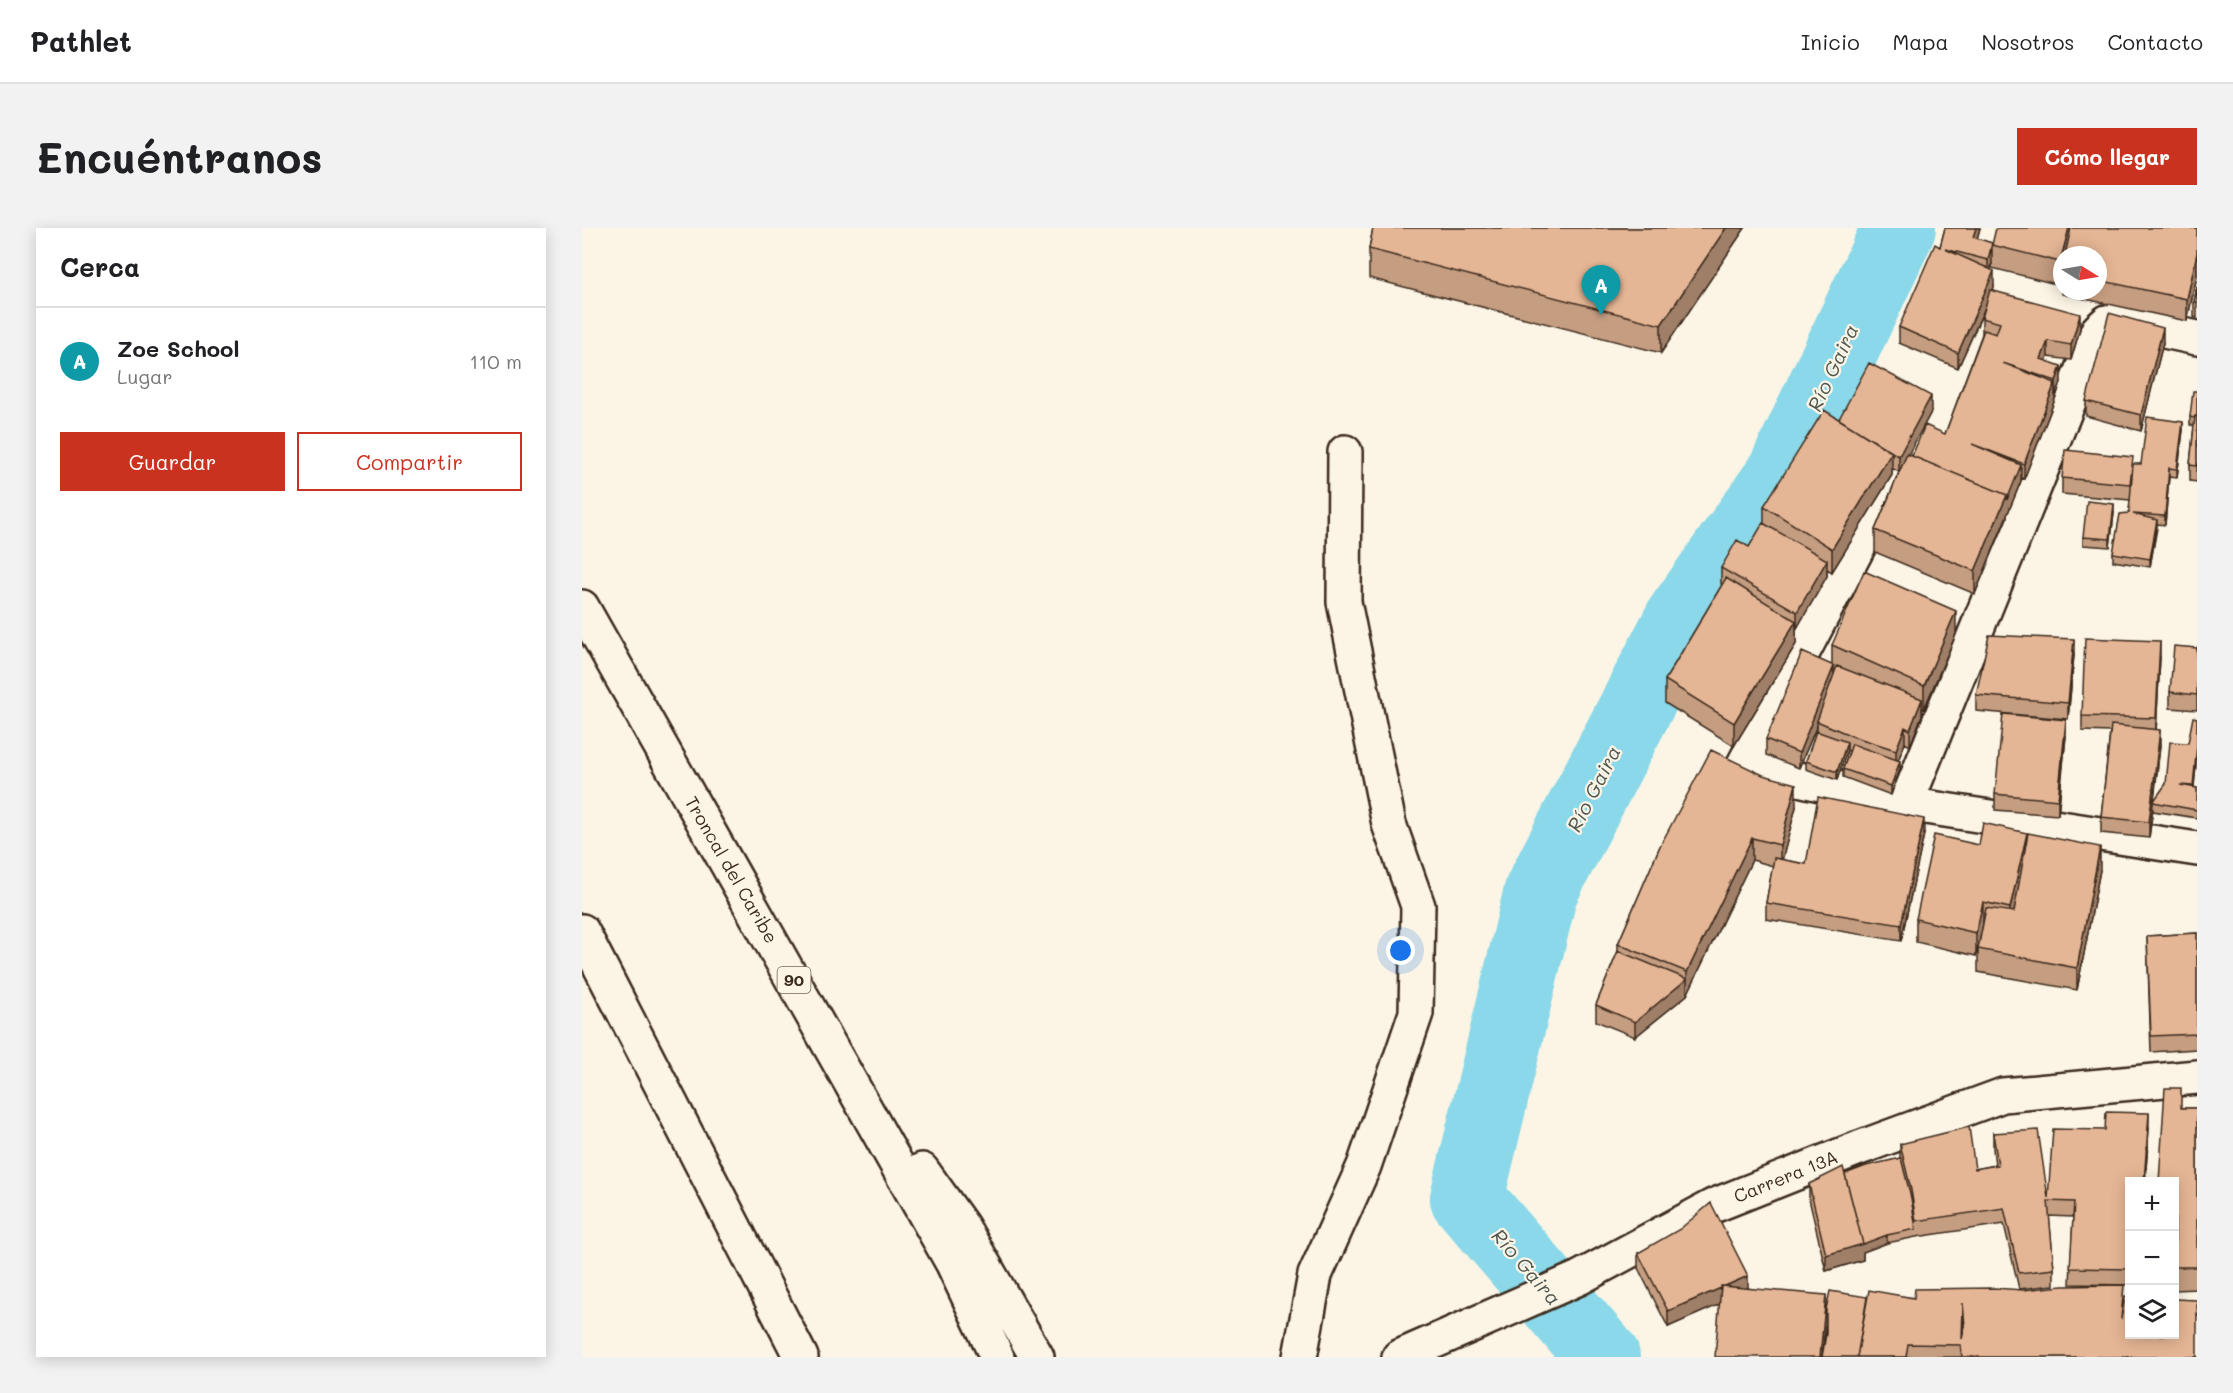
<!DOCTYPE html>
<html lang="es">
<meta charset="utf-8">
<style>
body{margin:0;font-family:Mali,sans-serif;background:#f2f2f2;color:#202124}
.controls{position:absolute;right:18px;bottom:18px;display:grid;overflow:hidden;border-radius:0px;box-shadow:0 3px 15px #0003}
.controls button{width:54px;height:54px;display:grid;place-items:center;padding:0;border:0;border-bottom:2px solid #e0e0e0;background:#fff;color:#202124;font:30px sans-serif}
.compass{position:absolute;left:1471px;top:18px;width:54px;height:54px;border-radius:50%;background:#fff;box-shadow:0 3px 15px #0003;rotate:101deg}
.you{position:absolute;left:819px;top:723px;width:21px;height:21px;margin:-15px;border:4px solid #fff;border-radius:50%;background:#1a73e8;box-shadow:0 0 0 9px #1a73e833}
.badge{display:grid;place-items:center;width:39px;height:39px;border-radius:50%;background:#c8321e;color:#fff;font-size:20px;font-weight:700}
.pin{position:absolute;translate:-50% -50px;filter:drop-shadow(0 2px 3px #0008)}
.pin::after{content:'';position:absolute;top:32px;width:21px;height:18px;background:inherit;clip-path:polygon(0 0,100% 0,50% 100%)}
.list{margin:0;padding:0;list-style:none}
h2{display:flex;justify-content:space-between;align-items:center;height:78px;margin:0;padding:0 24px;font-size:26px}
h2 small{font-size:20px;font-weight:400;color:#757577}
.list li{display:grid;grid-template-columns:39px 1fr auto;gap:18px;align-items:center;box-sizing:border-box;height:108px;padding:0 24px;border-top:2px solid #e0e0e0}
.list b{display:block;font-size:22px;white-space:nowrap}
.list p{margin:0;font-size:20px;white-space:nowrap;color:#757577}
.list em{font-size:20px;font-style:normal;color:#757577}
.actions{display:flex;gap:12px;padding:18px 24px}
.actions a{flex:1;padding:14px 0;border:2px solid #c8321e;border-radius:0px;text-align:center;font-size:21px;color:#c8321e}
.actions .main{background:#c8321e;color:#fff}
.icon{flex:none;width:33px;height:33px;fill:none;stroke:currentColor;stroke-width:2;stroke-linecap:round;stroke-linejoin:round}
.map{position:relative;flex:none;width:1615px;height:1129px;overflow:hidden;border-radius:0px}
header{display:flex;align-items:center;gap:36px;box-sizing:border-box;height:84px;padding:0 30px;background:#fff;border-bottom:2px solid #e0e0e0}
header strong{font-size:28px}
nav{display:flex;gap:33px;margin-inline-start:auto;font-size:21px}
.intro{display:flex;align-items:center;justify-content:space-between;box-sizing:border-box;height:144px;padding:0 36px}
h1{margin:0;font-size:42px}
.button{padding:15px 27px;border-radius:0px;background:#c8321e;color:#fff;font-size:21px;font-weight:700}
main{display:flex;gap:36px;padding:0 36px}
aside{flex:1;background:#fff;border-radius:0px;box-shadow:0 3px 15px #0003}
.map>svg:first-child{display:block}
</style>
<header>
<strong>Pathlet</strong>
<nav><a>Inicio</a><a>Mapa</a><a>Nosotros</a><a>Contacto</a></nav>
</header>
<div class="intro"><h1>Encuéntranos</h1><a class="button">Cómo llegar</a></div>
<main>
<aside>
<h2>Cerca<small></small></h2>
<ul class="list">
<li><span class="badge" style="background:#0f9aa8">A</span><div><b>Zoe School</b><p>Lugar</p></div><em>110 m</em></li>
</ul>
<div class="actions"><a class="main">Guardar</a><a>Compartir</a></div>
</aside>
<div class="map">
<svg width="1615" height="1129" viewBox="0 0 1615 1129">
<rect width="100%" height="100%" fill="#fcf5e5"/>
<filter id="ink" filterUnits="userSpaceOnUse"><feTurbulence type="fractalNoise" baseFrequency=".0167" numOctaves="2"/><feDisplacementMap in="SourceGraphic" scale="12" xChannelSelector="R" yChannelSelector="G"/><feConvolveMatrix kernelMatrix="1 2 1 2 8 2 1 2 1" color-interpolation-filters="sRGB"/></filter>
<g filter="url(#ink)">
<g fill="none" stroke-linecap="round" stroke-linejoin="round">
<!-- river -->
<path stroke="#8ad8e9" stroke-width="74" d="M 1021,1129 L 885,970 L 959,663 L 1100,390 L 1201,247 L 1317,0"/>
<!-- minor casing -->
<g stroke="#3b2a1e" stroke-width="38">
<path id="minor" d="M 1312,251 L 1161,538 L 1324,576 L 1615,621
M 1324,576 L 1516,102 L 1525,94 L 1535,93 L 1615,110
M 1592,1067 L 1615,1069
M 718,1129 L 733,1047 L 782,938 L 834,785 L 836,678 L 807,596 L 762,374 L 763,224
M 817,1129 L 997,1050 L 1131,978 L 1277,920 L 1421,867 L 1615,849"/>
</g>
<!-- highway casing -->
<g stroke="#3b2a1e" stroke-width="38">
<path id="highway" d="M 0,379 L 371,1036 L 415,1129
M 0,703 L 219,1129
M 340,942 L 380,998 L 455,1129"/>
</g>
<!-- minor -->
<use href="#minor" stroke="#fcf5e5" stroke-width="33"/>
<!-- highway -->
<use href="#highway" stroke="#fcf5e5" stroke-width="33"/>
</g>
<!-- wall -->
<path fill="#c59d80" stroke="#3b2a1e" stroke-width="1.5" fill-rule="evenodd" d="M 791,0 L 1163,0 L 1079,125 L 787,50 L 787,21 Z
M 1363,0 L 1398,0 L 1395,11 L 1410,15 L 1615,0 L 1615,48 L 1605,93 L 1480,66 L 1480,51 L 1478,57 L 1410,40 L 1410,35 L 1408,41 L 1412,59 L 1410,63 L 1498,101 L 1489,132 L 1466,129 L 1464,133 L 1479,154 L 1474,169 L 1473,169 L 1473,171 L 1442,251 L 1439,250 L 1439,253 L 1425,287 L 1425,290 L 1393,366 L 1293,324 L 1293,302 L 1317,244 L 1310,240 L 1310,247 L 1250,344 L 1245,341 L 1245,348 L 1215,400 L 1214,399 L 1214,416 L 1152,518 L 1083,475 L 1083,452 L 1140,357 L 1139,356 L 1139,340 L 1167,319 L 1182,296 L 1182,278 L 1257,191 L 1349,184 L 1326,226 L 1330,228 L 1363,206 L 1400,106 L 1400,90 L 1404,78 L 1376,140 L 1317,115 L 1317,99 L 1358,19 ZM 1480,27 L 1516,27 L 1516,63 L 1480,63 Z
M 1615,59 L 1615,90 L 1612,89 L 1612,74 Z
M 1581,115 L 1559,203 L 1504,188 L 1504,173 Z
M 1615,163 L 1615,254 L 1608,253 L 1608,237 L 1612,198 L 1608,197 L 1608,189 Z
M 1601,202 L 1595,249 L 1587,248 L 1583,297 L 1575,296 L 1568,339 L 1531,333 L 1531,325 L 1547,285 L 1548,272 L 1480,266 L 1480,250 L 1551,237 L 1559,236 Z
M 1532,285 L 1528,319 L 1501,317 L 1501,309 Z
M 1374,406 L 1342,481 L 1340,480 L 1340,487 L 1328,518 L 1323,515 L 1316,532 L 1318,541 L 1309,567 L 1261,549 L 1261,541 L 1267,523 L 1265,522 L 1255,552 L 1224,541 L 1224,533 L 1235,503 L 1235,497 L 1217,540 L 1184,527 L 1184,511 L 1250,437 L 1250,417 Z
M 1615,420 L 1615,482 L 1588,480 L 1588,464 Z
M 1492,427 L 1486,491 L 1394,483 L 1394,467 Z
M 1578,429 L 1574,502 L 1578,518 L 1572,573 L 1584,556 L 1606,515 L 1615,490 L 1615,525 L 1612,560 L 1615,560 L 1615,590 L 1571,583 L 1571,581 L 1567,610 L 1519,605 L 1519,589 L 1528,504 L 1500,503 L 1500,488 Z
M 1484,508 L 1476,587 L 1413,582 L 1413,566 Z
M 1214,579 L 1200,632 L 1224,636 L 1342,606 L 1319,713 L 1184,691 L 1184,675 L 1191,638 L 1170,632 L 1105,767 L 1053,809 L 1014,793 L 1014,777 L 1036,723 L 1036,716 L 1078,618 Z
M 1445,613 L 1518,642 L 1495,762 L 1396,744 L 1396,721 L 1401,697 L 1394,728 L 1334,714 L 1334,691 L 1397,617 Z
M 1615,705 L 1615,821 L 1569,824 L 1565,708 Z
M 1599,880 L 1615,880 L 1615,1061 L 1593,1062 L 1593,954 Z
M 1567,901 L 1563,954 L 1548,954 L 1548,1057 L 1488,1056 L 1491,989 L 1467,988 L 1472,1041 L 1472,1057 L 1437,1061 L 1422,996 L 1334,1009 L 1305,1015 L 1281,1024 L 1281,1032 L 1244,1043 L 1227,971 L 1227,956 L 1318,930 L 1318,916 L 1393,941 L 1413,937 L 1411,921 L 1411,905 L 1466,970 L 1523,902 Z
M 1056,1025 L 1166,1060 L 1244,1081 L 1285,1069 L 1542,1072 L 1615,1129 L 1240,1129 L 1244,1106 L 1244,1090 L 1240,1129 L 1137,1076 L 1086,1099 L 1056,1040 ZM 1381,1090 L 1382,1103 L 1380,1111 Z"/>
<!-- shaded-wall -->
<path fill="#a07f68" stroke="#3b2a1e" stroke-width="1.5" d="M 1144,0 L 1163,0 L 1079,125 L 1079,97 Z
M 1394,0 L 1398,0 L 1391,25 L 1391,9 Z
M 1487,0 L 1493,0 L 1486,27 L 1480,27 L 1480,51 L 1478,57 L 1478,34 Z
M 1410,19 L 1410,35 L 1406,48 L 1406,32 Z
M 1615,25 L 1615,48 L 1605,93 L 1605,71 Z
M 1412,43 L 1412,59 L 1376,140 L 1376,125 Z
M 1498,86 L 1498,101 L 1489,132 L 1489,117 Z
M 1581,100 L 1581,115 L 1559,203 L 1559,187 Z
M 1466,113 L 1466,129 L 1459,147 L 1459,131 Z
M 1479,138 L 1479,154 L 1474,169 L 1474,153 Z
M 1473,155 L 1473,171 L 1442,251 L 1442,236 Z
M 1349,168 L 1349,184 L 1317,244 L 1317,228 Z
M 1601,194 L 1601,202 L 1595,249 L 1595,241 Z
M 1310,224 L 1310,247 L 1250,344 L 1250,321 Z
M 1439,237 L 1439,253 L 1393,366 L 1393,343 L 1425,267 Z
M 1587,240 L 1587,248 L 1583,297 L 1583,288 Z
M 1532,276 L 1532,285 L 1528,319 L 1528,311 Z
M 1575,292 L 1575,300 L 1568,339 L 1568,331 Z
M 1245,332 L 1245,348 L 1215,400 L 1215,384 Z
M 1374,383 L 1374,406 L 1342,481 L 1342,458 Z
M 1214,393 L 1214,416 L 1152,518 L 1152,495 Z
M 1492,411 L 1492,427 L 1486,491 L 1486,475 Z
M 1578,413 L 1578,429 L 1574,506 L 1574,490 Z
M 1252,438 L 1252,454 L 1235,493 L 1235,497 L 1217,540 L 1217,525 Z
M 1340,471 L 1340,487 L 1328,518 L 1328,502 Z
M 1484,492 L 1484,508 L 1476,587 L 1476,572 Z
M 1323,499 L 1323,515 L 1314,538 L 1314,522 Z
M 1578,502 L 1578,518 L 1567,610 L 1567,594 Z
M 1265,514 L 1265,522 L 1255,552 L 1255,544 Z
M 1615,517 L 1615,525 L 1611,567 L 1611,558 Z
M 1318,533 L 1318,541 L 1309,567 L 1309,558 Z
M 1214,556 L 1214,579 L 1198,640 L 1198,617 Z
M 1342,591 L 1342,606 L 1319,713 L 1319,697 Z
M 1445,605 L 1445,628 L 1428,703 L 1428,680 Z
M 1170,610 L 1170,632 L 1105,767 L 1105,744 Z
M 1518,619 L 1518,642 L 1495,762 L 1495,740 Z
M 1401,674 L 1401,697 L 1394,728 L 1394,705 Z
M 1105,751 L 1105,767 L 1053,809 L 1053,794 Z
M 1567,885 L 1567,901 L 1563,954 L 1562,954 Z
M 1305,1007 L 1305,1015 L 1281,1024 L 1281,1032 L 1244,1043 L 1244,1027 Z
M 1166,1048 L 1166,1064 L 1086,1099 L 1086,1083 Z
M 1244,1067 L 1244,1089 L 1240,1129 L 1238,1129 Z"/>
<!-- building -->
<path fill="#e5b695" stroke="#3b2a1e" stroke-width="1.5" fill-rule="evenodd" d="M 791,0 L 1144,0 L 1079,97 L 787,21 Z
M 1363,0 L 1394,0 L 1391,9 L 1410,15 L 1406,32 L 1363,21 L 1412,43 L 1376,125 L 1317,99 L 1353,16 L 1358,19 Z
M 1414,0 L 1487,0 L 1478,34 L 1410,17 Z
M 1489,0 L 1615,0 L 1615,25 L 1605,71 L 1516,52 L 1516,27 L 1483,27 Z
M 1615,59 L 1615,74 L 1612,74 Z
M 1408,62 L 1498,86 L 1489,117 L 1466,113 L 1459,131 L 1479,138 L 1474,153 L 1421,135 L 1473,155 L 1442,236 L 1390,216 L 1439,237 L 1425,272 L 1425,267 L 1330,228 L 1343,197 L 1363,206 L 1402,102 L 1414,106 L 1418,95 L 1400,90 Z
M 1527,85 L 1581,100 L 1559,187 L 1504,173 Z
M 1287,135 L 1349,168 L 1317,228 L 1304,221 L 1257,191 Z
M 1611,163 L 1615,163 L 1615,188 L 1613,188 L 1612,190 L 1608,189 Z
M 1242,182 L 1310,224 L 1250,321 L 1182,278 Z
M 1613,188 L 1615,188 L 1615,238 L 1608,237 Z
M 1565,189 L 1601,194 L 1595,241 L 1587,240 L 1583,288 L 1551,286 L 1575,292 L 1568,331 L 1531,325 L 1538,286 L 1547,285 L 1551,236 L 1559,236 Z
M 1483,222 L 1551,229 L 1548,256 L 1480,250 Z
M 1325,226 L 1425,267 L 1393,343 L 1293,302 Z
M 1505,273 L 1532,276 L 1528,311 L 1501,309 Z
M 1181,295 L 1245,332 L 1215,384 L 1139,340 L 1155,312 L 1167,319 Z
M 1282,343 L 1374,383 L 1342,458 L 1250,417 Z
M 1144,350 L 1214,393 L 1152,495 L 1083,452 Z
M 1407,407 L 1492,411 L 1486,475 L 1394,467 Z
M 1503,410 L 1578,413 L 1574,490 L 1500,488 Z
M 1592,418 L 1615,420 L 1615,467 L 1588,464 Z
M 1220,424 L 1252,438 L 1217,525 L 1184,511 Z
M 1255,438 L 1340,471 L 1328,502 L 1323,499 L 1314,522 L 1270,508 L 1235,493 Z
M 1421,486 L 1484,492 L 1476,572 L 1413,566 Z
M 1611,489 L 1615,490 L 1615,517 L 1611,558 L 1598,557 L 1615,560 L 1615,582 L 1571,574 L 1584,556 L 1588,514 L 1606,515 Z
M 1529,497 L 1578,502 L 1567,594 L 1519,589 Z
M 1234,503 L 1265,514 L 1255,544 L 1224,533 Z
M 1270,516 L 1318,533 L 1309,558 L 1261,541 Z
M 1129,522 L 1181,547 L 1214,556 L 1198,617 L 1170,610 L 1105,744 L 1036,716 L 1078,618 Z
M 1236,569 L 1342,591 L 1319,697 L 1184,675 L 1192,630 L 1224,636 Z
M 1401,595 L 1445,605 L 1428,680 L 1401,674 L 1394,705 L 1334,691 L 1352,607 L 1397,617 Z
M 1446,605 L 1518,619 L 1495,740 L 1396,721 L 1404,680 L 1432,684 Z
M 1615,705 L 1615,806 L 1569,808 L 1565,708 Z
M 1036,723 L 1105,751 L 1053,794 L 1014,777 Z
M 1583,860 L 1599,860 L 1599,880 L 1615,880 L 1615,1039 L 1593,1039 L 1593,954 L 1577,954 Z
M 1524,884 L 1567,885 L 1562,954 L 1548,954 L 1548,1041 L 1488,1040 L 1492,974 L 1466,973 L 1472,1041 L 1437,1045 L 1422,980 L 1334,993 L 1329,962 L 1318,916 L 1387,899 L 1393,941 L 1416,937 L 1411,905 L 1456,902 L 1466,970 L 1471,901 L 1523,902 Z
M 1319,930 L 1329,970 L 1334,1001 L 1305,1007 L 1281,1016 L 1263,946 L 1284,938 Z
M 1261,939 L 1281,1016 L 1244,1027 L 1227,956 Z
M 1129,975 L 1166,1048 L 1143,1058 L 1139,1058 L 1139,1060 L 1086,1083 L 1056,1025 L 1098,1001 Z
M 1542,1057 L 1539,1091 L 1543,1068 L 1548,1068 L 1548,1107 L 1593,1107 L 1593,1071 L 1615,1072 L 1615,1129 L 1380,1129 L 1379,1117 L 1326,1116 L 1324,1129 L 1275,1129 L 1287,1062 L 1332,1070 L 1333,1061 L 1412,1060 L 1441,1062 L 1481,1058 ZM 1381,1075 L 1383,1098 L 1380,1111 Z
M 1139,1058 L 1244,1067 L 1238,1129 L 1133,1129 Z
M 1248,1063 L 1285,1069 L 1275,1129 L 1240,1129 L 1244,1106 L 1244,1081 Z"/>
</g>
<g text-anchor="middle" stroke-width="4.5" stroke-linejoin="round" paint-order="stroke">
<!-- shield labels -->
<rect fill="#fcf5e5" stroke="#75675a" stroke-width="1.5" x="195.5" y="739" width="33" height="26" rx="4.5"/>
<g font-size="16" font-weight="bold" fill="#3b2a1e">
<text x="212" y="758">90</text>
</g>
<!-- street labels -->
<g font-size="18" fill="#3b2a1e" stroke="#fcf5e5">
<text transform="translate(149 642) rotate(60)" y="6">Troncal del Caribe</text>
<text transform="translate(1204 949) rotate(-22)" y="6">Carrera 13A</text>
</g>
<!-- water labels -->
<g font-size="20" font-style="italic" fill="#4f5651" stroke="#fcf5e5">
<text transform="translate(1251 140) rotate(-65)" y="7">Río Gaira</text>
<text transform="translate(1012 561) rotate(-63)" y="7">Río Gaira</text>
<text transform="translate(944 1039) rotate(49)" y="7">Río Gaira</text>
</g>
</g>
</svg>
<div class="controls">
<button>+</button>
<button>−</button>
<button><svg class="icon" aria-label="layers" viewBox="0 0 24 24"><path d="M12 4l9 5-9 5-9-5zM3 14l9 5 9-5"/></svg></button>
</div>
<svg class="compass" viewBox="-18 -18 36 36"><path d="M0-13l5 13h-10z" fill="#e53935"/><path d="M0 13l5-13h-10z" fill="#757577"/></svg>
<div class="you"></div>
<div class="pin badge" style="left:1019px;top:87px;background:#0f9aa8">A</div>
</div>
</main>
